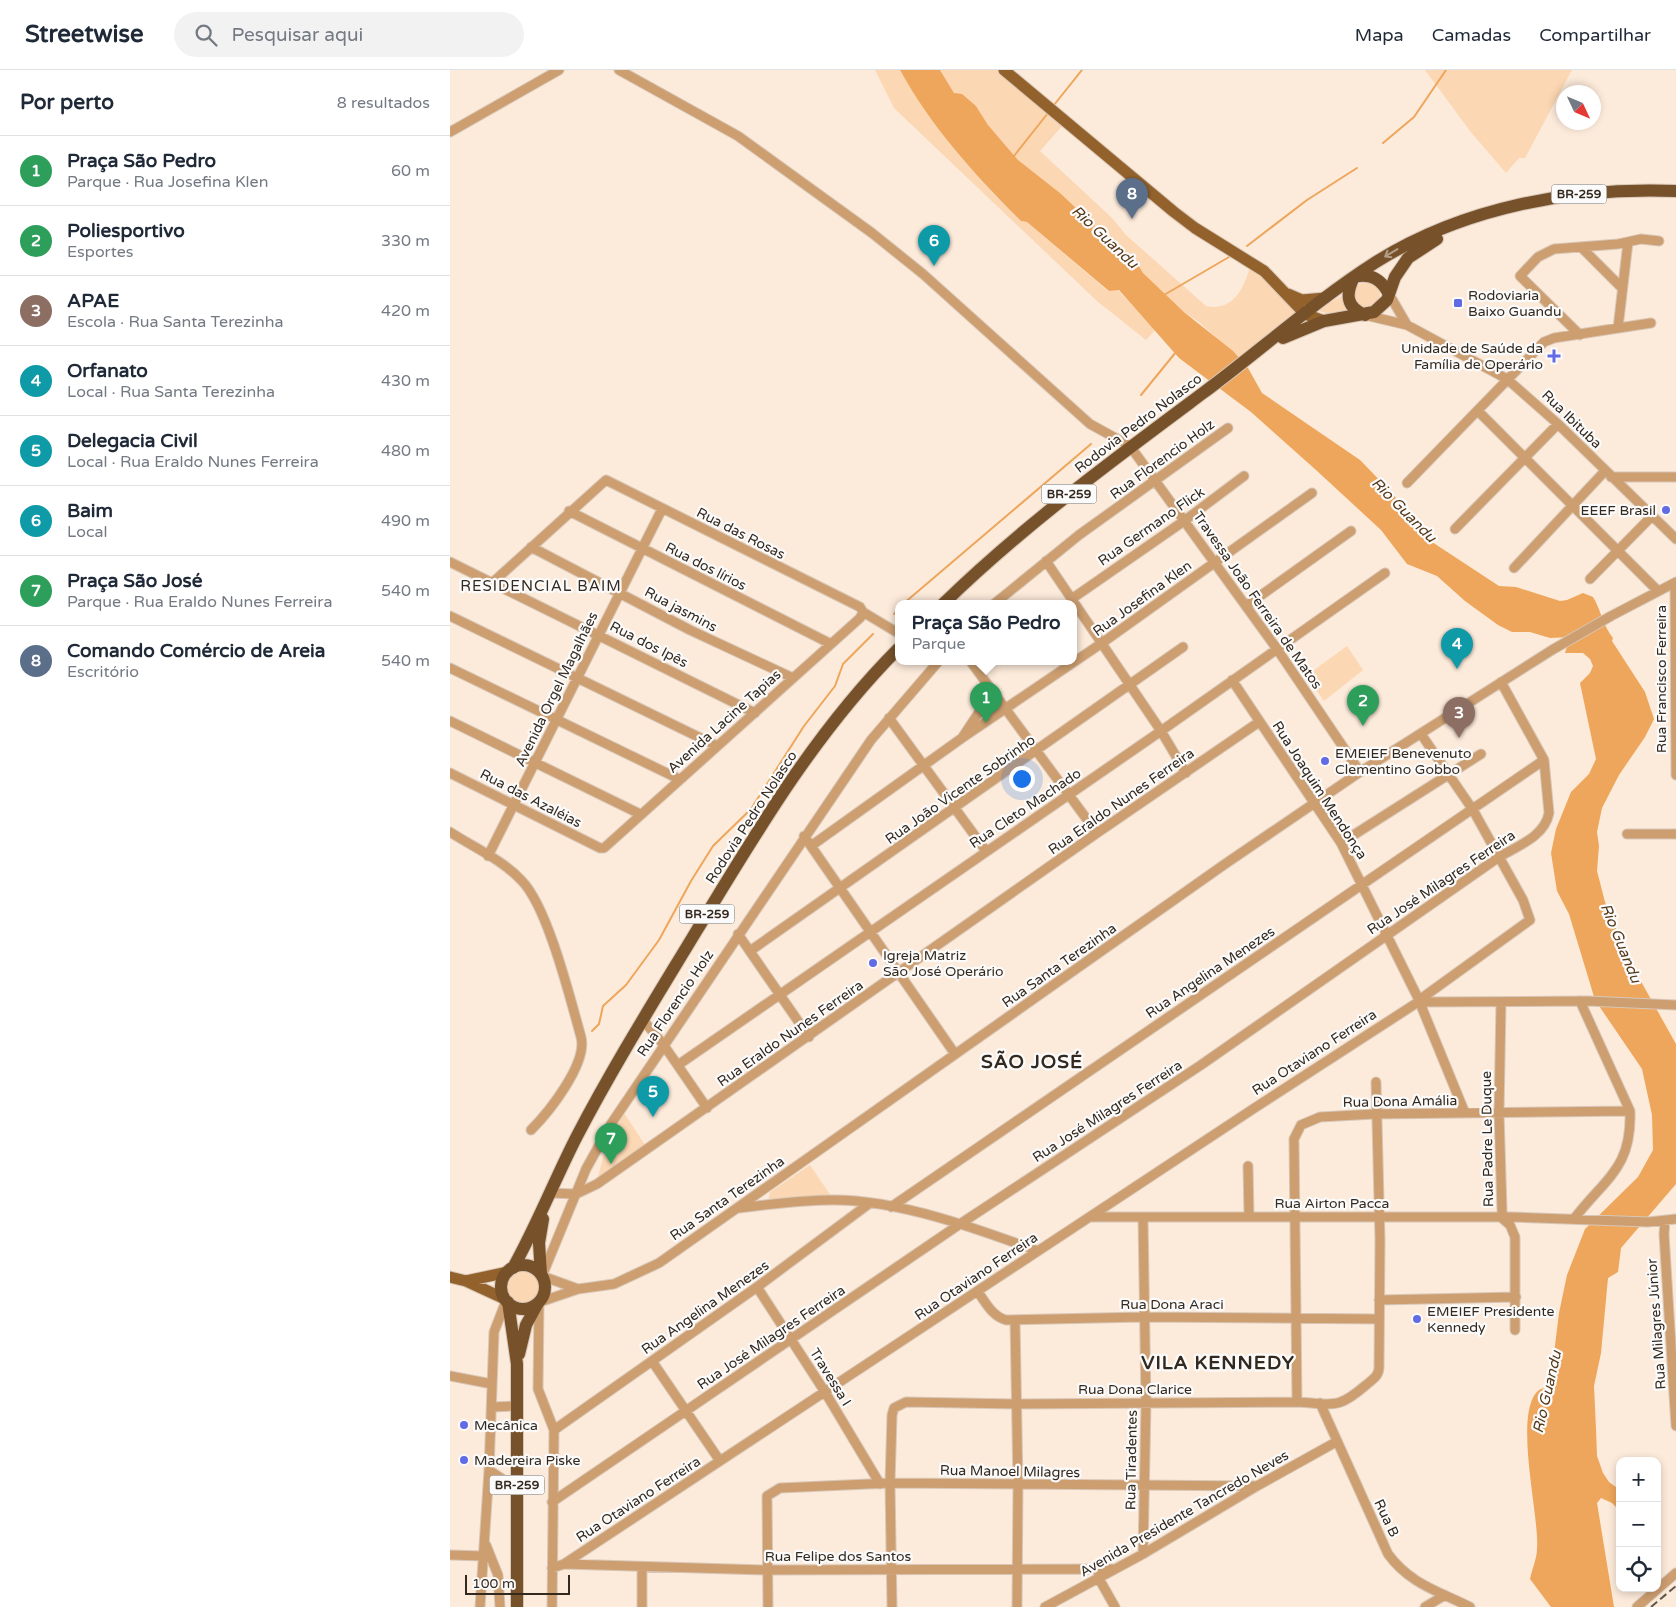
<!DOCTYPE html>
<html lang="pt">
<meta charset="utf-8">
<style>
body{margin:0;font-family:"Varela Round",sans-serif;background:#f2f2f3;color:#1f2937}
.controls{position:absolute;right:15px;bottom:15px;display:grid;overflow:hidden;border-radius:10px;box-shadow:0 2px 8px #0003}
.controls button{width:45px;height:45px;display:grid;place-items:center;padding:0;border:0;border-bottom:1px solid #e0e1e3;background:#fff;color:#1f2937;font:25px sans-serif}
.compass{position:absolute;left:1106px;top:15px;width:45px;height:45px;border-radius:50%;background:#fff;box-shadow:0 2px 8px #0003;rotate:134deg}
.scale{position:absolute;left:15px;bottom:12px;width:105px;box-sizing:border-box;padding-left:5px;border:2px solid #34291e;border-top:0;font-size:14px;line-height:18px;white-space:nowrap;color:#34291e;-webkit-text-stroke:4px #fbfbfb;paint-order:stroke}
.you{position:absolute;left:571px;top:708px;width:18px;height:18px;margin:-12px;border:4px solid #fff;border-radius:50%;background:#1a73e8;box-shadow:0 0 0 8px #1a73e833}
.badge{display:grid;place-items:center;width:32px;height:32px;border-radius:50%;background:#1a73e8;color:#fff;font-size:16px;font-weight:700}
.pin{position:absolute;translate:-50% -41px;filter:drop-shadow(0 1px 2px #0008)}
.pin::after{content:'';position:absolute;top:26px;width:18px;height:15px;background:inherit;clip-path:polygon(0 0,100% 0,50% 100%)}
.popup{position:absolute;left:445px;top:530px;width:182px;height:65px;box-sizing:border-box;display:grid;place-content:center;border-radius:10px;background:#fff;filter:drop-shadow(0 1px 4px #0005);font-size:16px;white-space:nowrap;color:#747a83}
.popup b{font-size:19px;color:#1f2937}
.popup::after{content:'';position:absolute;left:50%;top:100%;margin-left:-10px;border:10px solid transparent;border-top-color:#fff}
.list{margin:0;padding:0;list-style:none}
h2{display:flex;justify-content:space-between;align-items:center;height:65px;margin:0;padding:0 20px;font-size:21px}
h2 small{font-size:16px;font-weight:400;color:#747a83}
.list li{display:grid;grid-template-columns:32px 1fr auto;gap:15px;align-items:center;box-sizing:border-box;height:70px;padding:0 20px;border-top:1px solid #e0e1e3}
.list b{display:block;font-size:19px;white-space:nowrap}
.list p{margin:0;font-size:16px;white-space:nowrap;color:#747a83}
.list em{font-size:16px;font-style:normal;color:#747a83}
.icon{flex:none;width:28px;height:28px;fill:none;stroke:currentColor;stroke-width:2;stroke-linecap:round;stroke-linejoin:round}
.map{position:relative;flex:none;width:1226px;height:1537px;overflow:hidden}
header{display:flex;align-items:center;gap:30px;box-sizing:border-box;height:70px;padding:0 25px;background:#fff;border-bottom:1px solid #e0e1e3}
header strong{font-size:24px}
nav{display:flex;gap:28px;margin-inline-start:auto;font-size:18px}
.search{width:350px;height:45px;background:#f2f2f3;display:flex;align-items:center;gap:12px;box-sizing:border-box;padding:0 18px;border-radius:28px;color:#747a83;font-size:19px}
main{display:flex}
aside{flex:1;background:#fff}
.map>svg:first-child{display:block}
</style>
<header>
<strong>Streetwise</strong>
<div class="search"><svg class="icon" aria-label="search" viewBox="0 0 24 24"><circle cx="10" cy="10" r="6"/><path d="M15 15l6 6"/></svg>Pesquisar aqui</div>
<nav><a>Mapa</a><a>Camadas</a><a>Compartilhar</a></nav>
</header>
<main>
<aside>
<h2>Por perto<small>8 resultados</small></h2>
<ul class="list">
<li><span class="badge" style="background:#2e9e5b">1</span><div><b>Praça São Pedro</b><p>Parque · Rua Josefina Klen</p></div><em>60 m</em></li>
<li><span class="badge" style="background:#2e9e5b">2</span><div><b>Poliesportivo</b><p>Esportes</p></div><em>330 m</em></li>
<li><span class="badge" style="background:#8d6e63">3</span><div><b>APAE</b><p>Escola · Rua Santa Terezinha</p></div><em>420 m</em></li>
<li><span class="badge" style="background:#0f9aa8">4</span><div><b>Orfanato</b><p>Local · Rua Santa Terezinha</p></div><em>430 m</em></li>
<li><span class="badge" style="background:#0f9aa8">5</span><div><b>Delegacia Civil</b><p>Local · Rua Eraldo Nunes Ferreira</p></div><em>480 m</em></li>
<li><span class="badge" style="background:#0f9aa8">6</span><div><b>Baim</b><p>Local</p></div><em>490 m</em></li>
<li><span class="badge" style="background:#2e9e5b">7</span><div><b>Praça São José</b><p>Parque · Rua Eraldo Nunes Ferreira</p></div><em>540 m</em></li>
<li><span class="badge" style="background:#5c6f8a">8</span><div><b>Comando Comércio de Areia</b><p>Escritório</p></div><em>540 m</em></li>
</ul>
</aside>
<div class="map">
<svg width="1226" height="1537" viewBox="0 0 1226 1537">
<rect width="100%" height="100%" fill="#fceada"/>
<!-- green -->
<path fill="#fcd7b3" d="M 425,0 L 450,0 C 481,57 525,105 571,151 L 577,152 L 658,221 L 668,220 L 705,260 L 696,270 L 647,231 L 444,38 Z
M 490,0 L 547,0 L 613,55 L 590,81 L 662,148 L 676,165 L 756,236 C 783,242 794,218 800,197 L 807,201 L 851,243 L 791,290 L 749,252 L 735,243 L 693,203 L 687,193 L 673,178 L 662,172 L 610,123 L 568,90 L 538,55 L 526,36 L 504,23 Z
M 975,0 L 1122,0 L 1075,88 L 1069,88 L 1056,103 L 1020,61 Z
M904 225a13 13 0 1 1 26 0a13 13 0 1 1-26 0Z
M 892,226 L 899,242 L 876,243 L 867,240 Z
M 897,576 L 913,600 L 874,631 L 856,606 Z
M 174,1043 L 195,1075 L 147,1111 L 156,1076 Z
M 360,1095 L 381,1126 L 318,1132 L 320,1122 Z
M56 1217a17 17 0 1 1 34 0a17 17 0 1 1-34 0Z"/>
<!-- water -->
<path fill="#eda65b" d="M 450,0 L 490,0 L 504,23 L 512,24 L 526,36 L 538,55 L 568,90 L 610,123 L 662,172 L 673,178 L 687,193 L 693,203 L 735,243 L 783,281 L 798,298 L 812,323 L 910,390 L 941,422 L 982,472 L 1049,516 L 1066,517 L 1110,531 L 1117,530 L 1133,523 L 1143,527 C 1151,540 1153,556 1163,568 L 1162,571 L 1195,622 L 1204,649 L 1195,667 L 1169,705 L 1152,738 L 1147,762 L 1149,776 L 1147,801 L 1155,832 L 1179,890 L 1226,974 L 1226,1114 L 1171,1178 L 1168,1202 L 1158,1208 L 1151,1283 L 1144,1316 L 1146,1359 L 1147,1386 L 1153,1403 L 1159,1412 L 1170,1420 L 1170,1441 L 1162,1433 L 1151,1428 L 1147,1433 L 1164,1537 L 1101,1537 L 1080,1509 C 1082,1499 1087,1488 1087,1479 C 1090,1447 1062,1341 1089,1320 C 1092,1318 1097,1317 1100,1316 L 1109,1243 L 1117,1205 L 1135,1159 L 1188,1107 L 1203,1080 L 1202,1045 L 1192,999 L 1145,930 L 1119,844 L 1107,821 L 1101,783 L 1106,759 L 1121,722 L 1139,704 L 1146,689 L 1130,613 L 1140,603 L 1143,596 L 1140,589 L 1133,583 L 1115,583 L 1120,567 L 1100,568 L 1080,562 L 1062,562 L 1048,555 L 1015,531 L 987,506 L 957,494 L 931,460 L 866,400 L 801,342 L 729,288 L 669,220 L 659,221 L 577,152 L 571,151 C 525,105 481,57 450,0 Z"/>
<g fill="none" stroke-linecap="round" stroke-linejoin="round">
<!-- stream -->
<path stroke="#eda65b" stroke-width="2" d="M 604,35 L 632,0
M 933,73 L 964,47 L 996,0
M 564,86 L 598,43
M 797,176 L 857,130 L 907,98
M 714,225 L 779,187
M 691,325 L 726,282
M 453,534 L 641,374
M 444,544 L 448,539
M 142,961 L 149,954 L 153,936 L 176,915 L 209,870 L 241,811 L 263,776 L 301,739 L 354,656 L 385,616 L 393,594 L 423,564"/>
<!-- minor casing -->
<g stroke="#d8c7b8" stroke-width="11">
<path id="minor" d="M 169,0 L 288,66 L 422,163 L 473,204 L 640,354 L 680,376 L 827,579 L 910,702
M 0,62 L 109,0
M 1131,177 L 1172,218
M 939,224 L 957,255
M 915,245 L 957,255 L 1057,309 L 1108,354 L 1226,469
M 1168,258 L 1178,172
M 1130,265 L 1070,206 L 1088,187 L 1104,179 L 1168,174 L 1191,169 L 1209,171
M 1028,341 L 1208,521
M 1161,407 L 1226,407
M 957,413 L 1094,272 L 1104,268 L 1201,253
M 119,441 L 381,574
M 1005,459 L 1108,354
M 81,477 L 240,560 L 343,608
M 596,491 L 711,661 L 736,703
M 0,492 L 305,643
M 1064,498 L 1155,401
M 1140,509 L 1202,446
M 42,513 L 156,410 L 410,537 L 413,542 L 448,563
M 1225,513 L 1226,705
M 623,528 L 734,451 L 794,406
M 544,534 L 629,465 L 778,358
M 796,536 L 901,461
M 0,546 L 267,676
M 521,592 L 647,763
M 0,598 L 229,709
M 782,610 L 891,773 L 968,928 L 974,930 L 972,938 L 1015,1043
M 439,648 L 536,781
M 0,651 L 190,744
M 971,664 L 1023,740 L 1073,830 L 1080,850 L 972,928
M 512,668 L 652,573 L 862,423
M 0,703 L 150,778 L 154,778 L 410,548 L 413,542
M 0,762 C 23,777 53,790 72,811 C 98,838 120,928 131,967 C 138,993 99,1042 81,1060
M 1177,764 L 1226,764
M 354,766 L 505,984
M 891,773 L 1031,684
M 361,776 L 512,668 L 543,621
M 38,786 L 212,439
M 288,864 L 359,967
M 300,881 L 733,577
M 975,932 L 1138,931 L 1226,935
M 1051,933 L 1049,1043 L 1052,1140 L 1052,1148 L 1060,1155 L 1065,1167 L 1065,1260
M 193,950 L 213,974 L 257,1038
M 228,995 L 711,661 L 935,503
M 798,1096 L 799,1146
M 100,1123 L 126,1124 L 147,1114 L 647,763 L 809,652
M 441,1137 L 1094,690
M 289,1138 C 320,1134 353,1130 384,1130 C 449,1130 528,1159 588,1181
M 640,1147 L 1061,1147 L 1198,1152 L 1226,1149
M 1124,1149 C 1155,1108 1182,1099 1180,1041 L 1130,931
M 1215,1151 L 1214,1164 L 1226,1356
M 307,1217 L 375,1322 L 430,1414
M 128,1219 L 92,1206 L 136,1099 L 161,1054 L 421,670 L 488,592
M 528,1222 C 536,1233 542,1246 556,1250 L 694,1247 L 928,1249
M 929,1230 L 1066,1227
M 56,1231 L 44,1262 L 39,1400 L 67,1419
M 90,1232 L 128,1219 L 164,1214 L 209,1193 L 775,794 L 910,702 L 1102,580 L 1161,546 L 1226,512
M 89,1233 L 88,1319 L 104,1360 L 102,1537
M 565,1250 L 568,1415 L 567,1537
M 202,1291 L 270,1391
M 0,1306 L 42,1314
M 847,1332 L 844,1069 L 851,1055 L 870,1047 L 925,1044 L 1180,1041
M 870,1333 L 938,1484 C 960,1514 988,1521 1020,1537
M 42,1337 L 67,1336
M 104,1360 L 307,1217 L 420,1133
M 102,1432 L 510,1154 L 751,995 L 1049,787 C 1068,776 1095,766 1099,743 L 1094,690 L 1051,612
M 36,1475 L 48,1505 L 50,1537
M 693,1484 L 696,1333 L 693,1147
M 0,1485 L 33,1486
M 114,1494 L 317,1500 L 663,1499
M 102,1498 L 114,1494 L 803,1039 L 965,934
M 192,1498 L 192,1537
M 648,1507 L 665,1537
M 30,1537 L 39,1400
M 318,1537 L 317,1426 L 330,1418 L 440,1413 L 807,1416
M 442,1537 L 440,1413 L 442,1345 L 444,1338 L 456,1332 L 566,1334 L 847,1332 C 884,1334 887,1340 916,1315 C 923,1309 929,1306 929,1297 L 930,1170 L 926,1012
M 595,1537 L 693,1484 L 807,1416 L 886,1372
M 975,1537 L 995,1525
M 1187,1537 L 1226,1503"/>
</g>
<!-- major casing -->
<g stroke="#d8c7b8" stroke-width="13">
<path id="major" d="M 554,0 L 724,142 L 745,158 L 814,201 L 855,244 L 874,251
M 838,224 L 852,230 L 875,228
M 0,1207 L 16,1211 L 55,1229
M 16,1211 L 58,1202"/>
</g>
<!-- highway casing -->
<g stroke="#d8c7b8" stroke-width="14">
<path id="highway" d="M 915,245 C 895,237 896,223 904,207 C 921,203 931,209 939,224
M 833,268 L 874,251 L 924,242 L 937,230 L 945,207 L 958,188 L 987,169
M 493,534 C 573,456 663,390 753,323 C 811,280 865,231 926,192 C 1014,137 1123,117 1226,121
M51 1217a22 22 0 1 1 44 0a22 22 0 1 1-44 0Z
M 63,1198 C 87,1155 105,1109 127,1066 C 164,995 206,928 247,860 C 307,761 366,661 448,579
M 91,1204 L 89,1173 L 93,1149
M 58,1232 L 67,1294 L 67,1537
M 69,1284 L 76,1255 L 88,1233"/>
</g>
<!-- minor -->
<use href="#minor" stroke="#cc9e70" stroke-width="9"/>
<!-- major -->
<use href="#major" stroke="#93622c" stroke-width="11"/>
<!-- highway -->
<use href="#highway" stroke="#76512a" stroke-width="12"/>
<!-- rail -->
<path stroke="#62564a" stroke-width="2" stroke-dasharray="8 4" stroke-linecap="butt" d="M 1201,1537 L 1226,1516"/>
</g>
<!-- one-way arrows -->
<defs><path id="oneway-shaft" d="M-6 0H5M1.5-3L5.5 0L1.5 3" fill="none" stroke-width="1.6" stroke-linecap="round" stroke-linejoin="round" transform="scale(1.25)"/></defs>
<use stroke="#b29e88" href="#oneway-shaft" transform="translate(941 183) rotate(149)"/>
<!-- markers -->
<g fill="#616be4" stroke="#fbfbfb" stroke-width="2">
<rect x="1003" y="228" width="10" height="10" rx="2.5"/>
<path d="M1101.5 278.5h5v5h5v5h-5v5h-5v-5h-5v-5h5z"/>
<circle cx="1216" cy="440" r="5"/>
<circle cx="875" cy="691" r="5"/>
<circle cx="423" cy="893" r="5"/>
<circle cx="967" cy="1249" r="5"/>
<circle cx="14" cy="1355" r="5"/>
<circle cx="14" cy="1390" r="5"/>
</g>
<g text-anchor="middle" stroke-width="4.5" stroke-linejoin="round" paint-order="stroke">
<!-- shield labels -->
<g fill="#fbfbfb" stroke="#706860" stroke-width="1">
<rect x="1101.5" y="114.5" width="55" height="19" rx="4"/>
<rect x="591.5" y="414.5" width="55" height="19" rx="4"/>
<rect x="229.5" y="834.5" width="55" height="19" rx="4"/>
<rect x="39.5" y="1405.5" width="55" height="19" rx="4"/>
</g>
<g font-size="12" font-weight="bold" fill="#34291e">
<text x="1129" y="128">BR-259</text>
<text x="619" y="428">BR-259</text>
<text x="257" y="848">BR-259</text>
<text x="67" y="1419">BR-259</text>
</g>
<!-- poi labels -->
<g font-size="14" fill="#34291e" stroke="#fbfbfb" text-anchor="start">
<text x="1018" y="230">Rodoviaria<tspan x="1018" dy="16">Baixo Guandu</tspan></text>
<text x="1093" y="283" text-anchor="end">Unidade de Saúde da<tspan x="1093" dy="16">Família de Operário</tspan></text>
<text x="1206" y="445" text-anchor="end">EEEF Brasil</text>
<text x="885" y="688">EMEIEF Benevenuto<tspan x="885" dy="16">Clementino Gobbo</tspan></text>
<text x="433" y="890">Igreja Matriz<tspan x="433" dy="16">São José Operário</tspan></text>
<text x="977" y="1246">EMEIEF Presidente<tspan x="977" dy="16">Kennedy</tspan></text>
<text x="24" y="1360">Mecânica</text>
<text x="24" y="1395">Madereira Piske</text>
</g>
<!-- street labels -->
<g font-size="14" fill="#34291e" stroke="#fbfbfb">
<text transform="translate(1122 349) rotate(44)" y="5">Rua Ibituba</text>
<text transform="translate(688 353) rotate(-37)" y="5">Rodovia Pedro Nolasco</text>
<text transform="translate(712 389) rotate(-36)" y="5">Rua Florencio Holz</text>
<text transform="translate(701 456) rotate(-35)" y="5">Rua Germano Flick</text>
<text transform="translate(291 463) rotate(27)" y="5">Rua das Rosas</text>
<text transform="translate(256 496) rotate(27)" y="5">Rua dos lírios</text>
<text transform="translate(692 528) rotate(-36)" y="5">Rua Josefina Klen</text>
<text transform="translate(808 530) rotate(55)" y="5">Travessa João Ferreira de Matos</text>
<text transform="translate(231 539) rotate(28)" y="5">Rua jasmins</text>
<text transform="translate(199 574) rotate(27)" y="5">Rua dos Ipês</text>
<text transform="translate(1211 609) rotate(-90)" y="5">Rua Francisco Ferreira</text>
<text transform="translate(106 619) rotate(-64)" y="5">Avenida Orgel Magalhães</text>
<text transform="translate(274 651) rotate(-42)" y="5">Avenida Lacine Tapias</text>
<text transform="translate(510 719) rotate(-35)" y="5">Rua João Vicente Sobrinho</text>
<text transform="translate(870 720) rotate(57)" y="5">Rua Joaquim Mendonça</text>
<text transform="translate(81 728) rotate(27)" y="5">Rua das Azaléias</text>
<text transform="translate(671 731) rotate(-35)" y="5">Rua Eraldo Nunes Ferreira</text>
<text transform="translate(575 738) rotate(-34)" y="5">Rua Cleto Machado</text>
<text transform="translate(301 747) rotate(-57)" y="5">Rodovia Pedro Nolasco</text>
<text transform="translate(991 812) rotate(-34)" y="5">Rua José Milagres Ferreira</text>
<text transform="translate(609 895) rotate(-35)" y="5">Rua Santa Terezinha</text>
<text transform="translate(760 902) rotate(-34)" y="5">Rua Angelina Menezes</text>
<text transform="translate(225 933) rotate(-56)" y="5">Rua Florencio Holz</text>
<text transform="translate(340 963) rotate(-35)" y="5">Rua Eraldo Nunes Ferreira</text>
<text transform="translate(864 982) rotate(-33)" y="5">Rua Otaviano Ferreira</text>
<text transform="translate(950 1031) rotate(-1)" y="5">Rua Dona Amália</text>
<text transform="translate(657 1041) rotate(-33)" y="5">Rua José Milagres Ferreira</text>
<text transform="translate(1037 1069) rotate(-91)" y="5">Rua Padre Le Duque</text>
<text transform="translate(277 1128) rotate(-35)" y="5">Rua Santa Terezinha</text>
<text x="882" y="1138">Rua Airton Pacca</text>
<text transform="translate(526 1206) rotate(-34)" y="5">Rua Otaviano Ferreira</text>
<text x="722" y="1239">Rua Dona Araci</text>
<text transform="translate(255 1237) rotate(-35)" y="5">Rua Angelina Menezes</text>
<text transform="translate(1206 1254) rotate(-94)" y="5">Rua Milagres Júnior</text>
<text transform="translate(321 1267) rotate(-34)" y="5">Rua José Milagres Ferreira</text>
<text transform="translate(381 1307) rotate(58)" y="5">Travessa I</text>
<text x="685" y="1324">Rua Dona Clarice</text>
<text transform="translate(681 1390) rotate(-89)" y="5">Rua Tiradentes</text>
<text transform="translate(560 1401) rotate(1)" y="5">Rua Manoel Milagres</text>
<text transform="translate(188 1429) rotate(-33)" y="5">Rua Otaviano Ferreira</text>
<text transform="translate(734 1443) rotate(-30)" y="5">Avenida Presidente Tancredo Neves</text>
<text transform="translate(937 1448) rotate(65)" y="5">Rua B</text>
<text x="388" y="1491">Rua Felipe dos Santos</text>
</g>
<!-- water labels -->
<g font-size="15" font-style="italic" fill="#553818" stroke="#fbfbfb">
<text transform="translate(655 167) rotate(43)" y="5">Rio Guandu</text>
<text transform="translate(954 440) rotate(45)" y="5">Rio Guandu</text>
<text transform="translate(1171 873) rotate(68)" y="5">Rio Guandu</text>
<text transform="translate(1097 1322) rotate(-77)" y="5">Rio Guandu</text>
</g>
<!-- neighbourhood labels -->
<g font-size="15" letter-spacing="1" fill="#34291e" stroke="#fbfbfb">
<text x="91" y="521">RESIDENCIAL BAIM</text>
</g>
<!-- district labels -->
<g font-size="19" font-weight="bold" letter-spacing="1" fill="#34291e" stroke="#fbfbfb">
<text x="582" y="998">SÃO JOSÉ</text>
<text x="768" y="1299">VILA KENNEDY</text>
</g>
</g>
</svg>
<div class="controls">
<button>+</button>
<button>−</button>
<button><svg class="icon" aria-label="locate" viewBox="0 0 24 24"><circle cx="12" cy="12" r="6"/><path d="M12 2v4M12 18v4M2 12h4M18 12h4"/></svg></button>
</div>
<svg class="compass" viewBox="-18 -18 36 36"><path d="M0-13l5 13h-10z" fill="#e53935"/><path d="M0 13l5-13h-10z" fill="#747a83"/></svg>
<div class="scale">100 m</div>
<div class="you"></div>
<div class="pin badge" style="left:536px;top:653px;background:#2e9e5b">1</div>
<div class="popup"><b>Praça São Pedro</b>Parque</div>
<div class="pin badge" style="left:913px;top:656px;background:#2e9e5b">2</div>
<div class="pin badge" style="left:1009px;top:668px;background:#8d6e63">3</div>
<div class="pin badge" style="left:1007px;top:599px;background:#0f9aa8">4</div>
<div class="pin badge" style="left:203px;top:1047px;background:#0f9aa8">5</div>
<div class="pin badge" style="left:484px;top:196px;background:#0f9aa8">6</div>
<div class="pin badge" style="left:161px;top:1094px;background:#2e9e5b">7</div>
<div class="pin badge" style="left:682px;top:149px;background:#5c6f8a">8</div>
</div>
</main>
